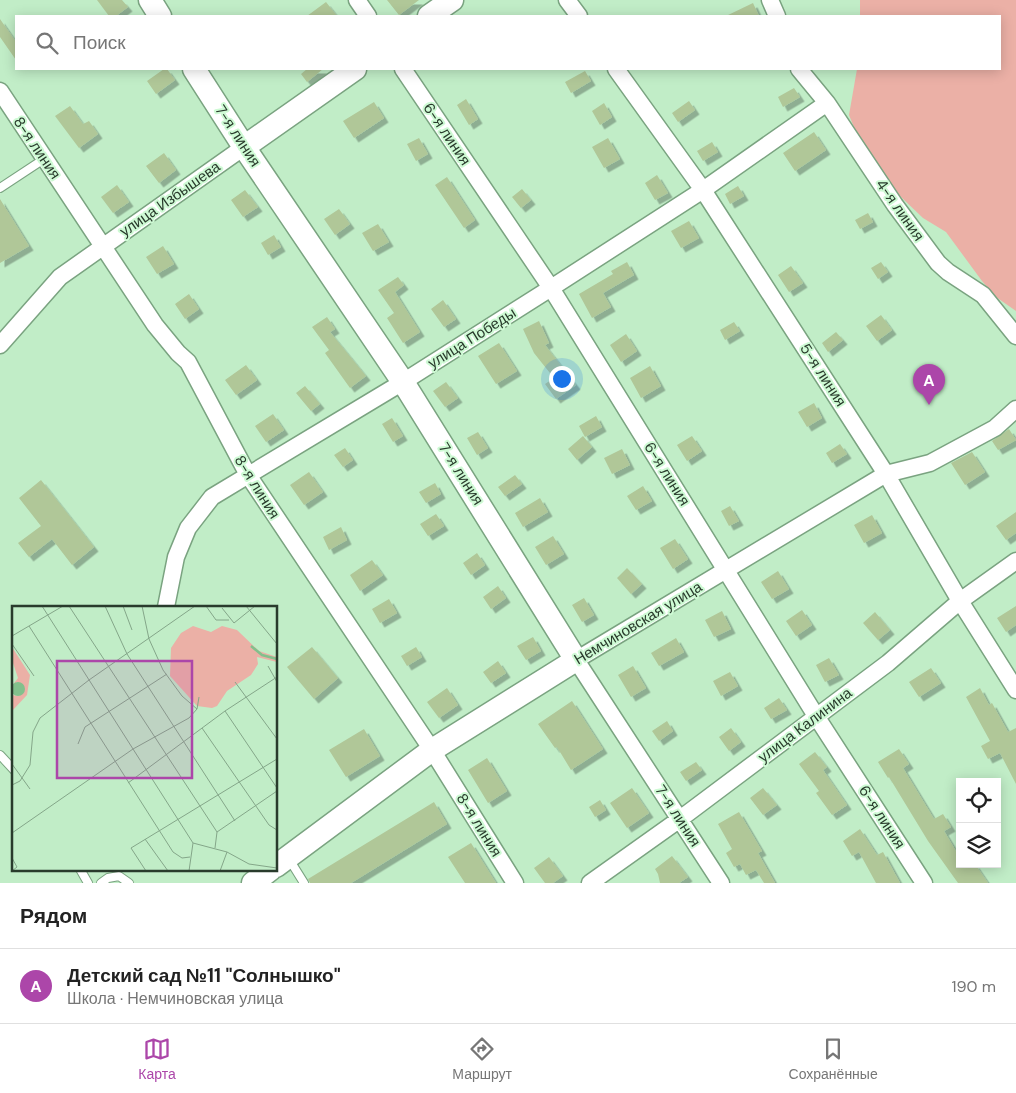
<!DOCTYPE html>
<html lang="ru">
<meta charset="utf-8">
<style>
body{margin:0;font-family:"DM Sans",sans-serif;background:#f2f2f2;color:#222}
.controls{position:absolute;right:15px;bottom:15px;display:grid;overflow:hidden;border-radius:0px;box-shadow:0 2px 12px #0003}
.controls button{width:45px;height:45px;display:grid;place-items:center;padding:0;border:0;border-bottom:1px solid #e0e0e0;background:#fff;color:#222;font:25px sans-serif}
.you{position:absolute;left:561px;top:378px;width:18px;height:18px;margin:-12px;border:4px solid #fff;border-radius:50%;background:#1a73e8;box-shadow:0 0 0 8px #1a73e833}
.badge{display:grid;place-items:center;width:32px;height:32px;border-radius:50%;background:#ac46a9;color:#fff;font-size:16px;font-weight:700}
.pin{position:absolute;translate:-50% -41px;filter:drop-shadow(0 1px 2px #0008)}
.pin::after{content:'';position:absolute;top:26px;width:18px;height:15px;background:inherit;clip-path:polygon(0 0,100% 0,50% 100%)}
.list{margin:0;padding:0;list-style:none}
h2{display:flex;justify-content:space-between;align-items:center;height:65px;margin:0;padding:0 20px;font-size:21px}
h2 small{font-size:16px;font-weight:400;color:#767676}
.list li{display:grid;grid-template-columns:32px 1fr auto;gap:15px;align-items:center;box-sizing:border-box;height:75px;padding:0 20px;border-top:1px solid #e0e0e0}
.list b{display:block;font-size:19px;white-space:nowrap}
.list p{margin:0;font-size:16px;white-space:nowrap;color:#767676}
.list em{font-size:16px;font-style:normal;color:#767676}
.icon{flex:none;width:28px;height:28px;fill:none;stroke:currentColor;stroke-width:2;stroke-linecap:round;stroke-linejoin:round}
.map{position:relative;flex:none;width:1016px;height:883px;overflow:hidden}
.search{position:absolute;background:#fff;box-shadow:0 2px 12px #0003;left:15px;right:15px;top:15px;height:55px;display:flex;align-items:center;gap:12px;box-sizing:border-box;padding:0 18px;border-radius:0px;color:#767676;font-size:19px}
.sheet{height:140px;background:#fff}
nav{display:flex;justify-content:space-around;align-items:center;box-sizing:border-box;height:70px;border-top:1px solid #e0e0e0;background:#fff;font-size:14px;color:#767676}
nav a{display:grid;justify-items:center;gap:2px}
nav .on{color:#ac46a9}
.map>svg:first-child{display:block}
</style>
<div class="map">
<svg width="1016" height="883" viewBox="0 0 1016 883">
<defs>
<filter id="shadow"><feDropShadow dx="4.5" dy="4.5" stdDeviation="0" flood-color="#0004"/></filter>
</defs>
<rect width="100%" height="100%" fill="#c1edc7"/>
<!-- green -->
<path fill="#ebb0a6" d="M 860,0 L 1016,0 L 1016,311 L 996,297 L 982,281 L 946,232 L 923,218 L 901,197 L 883,176 L 860,142 L 849,115 L 857,69 L 1000,69 L 1000,16 L 860,16 Z"/>
<!-- building -->
<path fill="#b0c798" filter="url(#shadow)" d="M 97,0 L 122,0 L 128,7 L 116,16 L 109,16 Z
M 387,0 L 419,0 L 399,15 Z
M 326,2 L 337,16 L 307,16 Z
M 753,3 L 759,16 L 726,16 Z
M 0,19 L 16,42 L 16,60 L 0,37 Z
M 164,69 L 167,69 L 175,80 L 156,94 L 147,81 Z
M 307,69 L 323,69 L 307,82 L 301,74 Z
M 585,71 L 591,81 L 571,93 L 565,82 Z
M 794,88 L 800,97 L 783,107 L 778,97 Z
M 466,99 L 478,119 L 469,125 L 457,105 Z
M 689,101 L 695,110 L 678,122 L 672,113 Z
M 374,102 L 384,118 L 354,138 L 343,121 Z
M 604,103 L 612,117 L 600,125 L 592,111 Z
M 70,106 L 83,124 L 89,121 L 98,134 L 79,148 L 55,116 Z
M 814,132 L 826,150 L 795,171 L 783,153 Z
M 419,138 L 428,154 L 416,161 L 407,144 Z
M 608,138 L 620,159 L 604,168 L 592,147 Z
M 712,142 L 718,152 L 703,161 L 697,151 Z
M 164,153 L 176,170 L 159,183 L 146,166 Z
M 657,175 L 668,193 L 655,200 L 645,183 Z
M 447,177 L 475,220 L 464,228 L 435,185 Z
M 117,185 L 129,202 L 113,213 L 101,197 Z
M 738,186 L 744,196 L 730,204 L 725,194 Z
M 522,189 L 531,200 L 521,208 L 512,197 Z
M 245,190 L 258,207 L 243,217 L 231,200 Z
M 0,199 L 29,246 L 0,263 Z
M 339,209 L 350,224 L 335,235 L 324,219 Z
M 868,213 L 873,222 L 860,229 L 855,220 Z
M 689,221 L 699,238 L 681,248 L 671,231 Z
M 378,224 L 389,242 L 373,251 L 362,233 Z
M 274,235 L 281,247 L 268,255 L 261,243 Z
M 163,246 L 174,264 L 157,274 L 146,257 Z
M 627,262 L 634,275 L 603,293 L 611,307 L 592,318 L 579,294 L 613,274 L 611,271 Z
M 881,262 L 888,272 L 878,279 L 871,268 Z
M 791,266 L 803,283 L 789,292 L 778,275 Z
M 398,277 L 404,285 L 395,292 L 420,332 L 403,343 L 387,318 L 394,313 L 378,290 Z
M 189,294 L 199,309 L 185,319 L 175,304 Z
M 443,300 L 456,319 L 444,327 L 431,309 Z
M 881,315 L 892,330 L 877,341 L 866,326 Z
M 327,317 L 335,329 L 330,332 L 366,376 L 350,388 L 325,353 L 329,350 L 312,327 Z
M 539,321 L 549,343 L 545,345 L 576,385 L 556,399 L 545,384 L 554,378 L 534,353 L 523,329 Z
M 734,322 L 740,331 L 725,340 L 720,330 Z
M 836,332 L 843,340 L 828,352 L 822,343 Z
M 626,334 L 637,351 L 621,362 L 610,345 Z
M 499,343 L 517,371 L 496,384 L 478,356 Z
M 246,365 L 257,380 L 236,395 L 225,380 Z
M 650,366 L 661,386 L 641,398 L 630,378 Z
M 446,382 L 458,398 L 445,407 L 433,391 Z
M 305,386 L 320,404 L 311,411 L 296,393 Z
M 814,403 L 822,418 L 807,427 L 798,412 Z
M 273,414 L 284,430 L 266,442 L 255,426 Z
M 596,416 L 602,427 L 585,437 L 579,426 Z
M 392,418 L 403,436 L 393,442 L 382,424 Z
M 1009,429 L 1016,440 L 998,450 L 992,441 Z
M 478,432 L 488,448 L 477,455 L 467,438 Z
M 583,436 L 592,447 L 577,460 L 568,449 Z
M 692,436 L 702,451 L 687,461 L 677,445 Z
M 840,444 L 847,454 L 832,463 L 826,453 Z
M 345,448 L 353,460 L 343,467 L 334,455 Z
M 622,449 L 630,465 L 612,474 L 604,458 Z
M 972,452 L 985,472 L 965,485 L 951,463 Z
M 309,472 L 323,492 L 304,505 L 290,485 Z
M 515,475 L 522,484 L 505,496 L 498,487 Z
M 41,480 L 94,547 L 72,565 L 52,539 L 29,557 L 18,543 L 41,526 L 19,498 Z
M 435,483 L 441,494 L 426,503 L 419,492 Z
M 643,486 L 652,501 L 636,510 L 627,496 Z
M 540,498 L 548,512 L 523,527 L 515,513 Z
M 730,506 L 739,521 L 729,526 L 721,511 Z
M 1016,512 L 1016,533 L 1006,540 L 996,526 Z
M 436,514 L 444,526 L 428,536 L 420,524 Z
M 872,515 L 882,533 L 864,543 L 854,525 Z
M 341,527 L 347,540 L 329,550 L 323,537 Z
M 553,536 L 564,554 L 546,565 L 535,547 Z
M 675,539 L 688,559 L 673,569 L 660,548 Z
M 477,553 L 485,565 L 471,575 L 463,563 Z
M 372,560 L 383,575 L 360,591 L 350,575 Z
M 627,568 L 642,584 L 631,594 L 617,578 Z
M 778,571 L 789,589 L 772,599 L 761,582 Z
M 498,586 L 506,598 L 491,609 L 483,597 Z
M 584,598 L 594,615 L 582,622 L 572,605 Z
M 389,599 L 397,613 L 380,623 L 372,609 Z
M 1016,606 L 1016,625 L 1006,632 L 997,618 Z
M 802,610 L 812,625 L 796,636 L 786,621 Z
M 722,611 L 731,629 L 714,637 L 705,620 Z
M 875,612 L 890,630 L 878,640 L 863,623 Z
M 533,637 L 541,651 L 526,660 L 517,646 Z
M 676,638 L 684,652 L 659,666 L 651,653 Z
M 312,647 L 338,678 L 314,699 L 287,667 Z
M 416,647 L 422,657 L 407,666 L 401,656 Z
M 829,658 L 839,675 L 825,682 L 816,665 Z
M 498,661 L 506,673 L 491,683 L 483,672 Z
M 633,666 L 646,688 L 631,697 L 618,675 Z
M 931,668 L 941,683 L 919,697 L 909,682 Z
M 730,672 L 738,686 L 721,696 L 713,681 Z
M 447,688 L 458,705 L 439,718 L 427,702 Z
M 980,688 L 989,705 L 992,703 L 1008,732 L 1016,728 L 1016,784 L 1000,753 L 988,759 L 981,746 L 990,741 L 966,697 Z
M 779,698 L 787,710 L 771,719 L 764,708 Z
M 572,701 L 603,749 L 571,770 L 557,747 L 555,748 L 538,724 Z
M 667,721 L 673,731 L 659,741 L 652,731 Z
M 731,728 L 741,742 L 729,751 L 719,737 Z
M 364,729 L 380,756 L 346,777 L 329,750 Z
M 899,749 L 909,764 L 903,768 L 934,819 L 943,814 L 951,827 L 944,831 L 960,858 L 960,864 L 975,864 L 988,883 L 958,883 L 928,841 L 889,777 L 888,778 L 878,762 Z
M 815,752 L 827,767 L 823,770 L 847,805 L 832,815 L 816,793 L 819,791 L 799,764 Z
M 487,758 L 507,791 L 488,803 L 468,770 Z
M 696,762 L 702,770 L 686,781 L 680,772 Z
M 632,788 L 649,813 L 627,828 L 610,803 Z
M 763,788 L 777,805 L 763,815 L 750,798 Z
M 600,800 L 606,810 L 595,817 L 589,807 Z
M 434,802 L 447,824 L 351,883 L 310,883 L 308,879 Z
M 739,812 L 762,851 L 758,853 L 775,883 L 764,883 L 756,870 L 746,875 L 740,864 L 734,867 L 726,853 L 732,849 L 718,824 Z
M 860,829 L 877,855 L 883,852 L 900,883 L 876,883 L 859,852 L 852,856 L 843,841 Z
M 471,843 L 496,883 L 465,883 L 448,857 Z
M 672,856 L 688,877 L 679,883 L 660,883 L 658,874 L 655,869 Z
M 549,857 L 563,876 L 553,883 L 545,883 L 534,868 Z"/>
<g fill="none" stroke-linecap="round" stroke-linejoin="round">
<!-- service casing -->
<g stroke="#7aa380" stroke-width="10">
<path id="service" d="M 0,188 L 44,159
M 0,755 L 14,770
M 289,859 L 304,883
M 80,869 L 88,883
M 101,883 L 108,878 L 119,876 L 129,883"/>
</g>
<!-- minor casing -->
<g stroke="#7aa380" stroke-width="19">
<path id="minor" d="M 357,0 L 368,16
M 567,0 L 579,16
M 770,0 L 777,16
M 403,69 L 551,288 L 816,716 L 924,883
M 616,69 L 703,190 L 886,474 L 960,601 L 1016,690
M 799,69 L 827,103 L 895,205 L 938,263 L 948,272 L 983,295 L 1016,336
M 0,91 L 155,325 L 178,353 L 188,362 L 248,475 L 432,750 L 515,883
M 0,345 L 60,277 L 244,147
M 166,607 L 176,557 L 188,528 L 212,497 L 403,382 L 551,288 L 703,190 L 827,103
M 590,883 L 680,819 L 888,663 L 960,601 L 1016,561
M 721,883 L 576,660 L 886,474 L 930,463 L 995,428 L 1016,409"/>
</g>
<!-- secondary casing -->
<g stroke="#7aa380" stroke-width="25">
<path id="secondary" d="M 150,0 L 160,16
M 429,16 L 452,0
M 194,69 L 244,147 L 403,382 L 576,660 L 432,750 L 276,866
M 244,147 L 355,69
M 253,883 L 271,869"/>
</g>
<!-- service -->
<use href="#service" stroke="#fff" stroke-width="8"/>
<!-- minor -->
<use href="#minor" stroke="#fff" stroke-width="16"/>
<!-- secondary -->
<use href="#secondary" stroke="#fff" stroke-width="22"/>
</g>
<g text-anchor="middle" stroke-width="4" stroke-linejoin="round" paint-order="stroke">
<!-- street labels -->
<g font-size="15" fill="#293b2c" stroke="#cefad4">
<text transform="translate(447 134) rotate(56)" y="5">6-я линия</text>
<text transform="translate(238 136) rotate(57)" y="5">7-я линия</text>
<text transform="translate(37 148) rotate(56)" y="5">8-я линия</text>
<text transform="translate(170 199) rotate(-35)" y="5">улица Избышева</text>
<text transform="translate(900 210) rotate(55)" y="5">4-я линия</text>
<text transform="translate(472 338) rotate(-32)" y="5">улица Победы</text>
<text transform="translate(823 375) rotate(57)" y="5">5-я линия</text>
<text transform="translate(461 474) rotate(58)" y="5">7-я линия</text>
<text transform="translate(667 474) rotate(58)" y="5">6-я линия</text>
<text transform="translate(257 487) rotate(58)" y="5">8-я линия</text>
<text transform="translate(638 623) rotate(-31)" y="5">Немчиновская улица</text>
<text transform="translate(805 725) rotate(-37)" y="5">улица Калинина</text>
<text transform="translate(678 816) rotate(57)" y="5">7-я линия</text>
<text transform="translate(882 817) rotate(57)" y="5">6-я линия</text>
<text transform="translate(479 825) rotate(58)" y="5">8-я линия</text>
</g>
</g>
<!-- overview -->
<g transform="translate(12 606)">
<rect width="265" height="265" fill="#c1edc7"/>
<path d="M 181,20 L 199,26 L 210,20 L 225,24 L 247,45 L 265,51 L 265,56 L 245,51 L 246,58 L 239,69 L 215,85 L 205,100 L 200,102 L 185,100 L 158,70 L 159,42 L 169,27 ZM 0,41 L 18,69 L 15,89 L 0,105 L 0,89 L 7,90 L 11,79 L 5,76 L 0,80 L 6,72 L 0,54 Z" fill="#ebb0a6"/>
<path d="M-1 83a7 7 0 1 1 14 0a7 7 0 1 1-14 0Z" fill="#82c08c"/>
<path fill="none" stroke="#82c08c" stroke-width="2.5" d="M 239,40 L 250,49 L 265,53"/>
<path fill="none" stroke="#84a689" stroke-width="1" d="M 57,0 L 205,226M 93,0 L 115,48 L 223,215M 111,0 L 120,24M 130,0 L 137,33 L 151,64 L 170,90 L 185,103M 194,0 L 204,14 L 217,14M 234,0 L 265,38M 210,2 L 222,17 L 243,0M 17,20 L 161,246 L 170,252 L 178,251M 0,30 L 51,0M 0,38 L 22,70M 256,60 L 265,76M 77,74 L 183,0M 223,76 L 265,133M 213,105 L 265,182M 190,122 L 257,219 L 265,224M 66,138 L 73,121 L 155,68M 0,158 L 18,183M 116,177 L 213,105 L 265,71M 0,179 L 8,175 L 18,159 L 21,126 L 28,112 L 77,74M 0,227 L 121,143 L 30,0M 133,233 L 156,265M 181,237 L 121,143 L 177,112 L 185,103 L 187,91M 181,237 L 215,246 L 237,258 L 265,262M 203,242 L 205,226 L 265,185M 0,252 L 5,261 L 0,265M 134,265 L 119,242 L 265,153M 177,265 L 181,237M 208,265 L 215,246"/>
<path fill="#ac46a9" fill-opacity="0.15" stroke="#ac46a9" stroke-width="2.5" d="M 45,55 L 180,55 L 180,172 L 45,172 Z"/>
<rect width="265" height="265" fill="none" stroke="#293b2c" stroke-width="2.5"/>
</g>
</svg>
<div class="controls">
<button><svg class="icon" aria-label="locate" viewBox="0 0 24 24"><circle cx="12" cy="12" r="6"/><path d="M12 2v4M12 18v4M2 12h4M18 12h4"/></svg></button>
<button><svg class="icon" aria-label="layers" viewBox="0 0 24 24"><path d="M12 4l9 5-9 5-9-5zM3 14l9 5 9-5"/></svg></button>
</div>
<div class="you"></div>
<div class="pin badge" style="left:929px;top:405px">A</div>
<div class="search"><svg class="icon" aria-label="search" viewBox="0 0 24 24"><circle cx="10" cy="10" r="6"/><path d="M15 15l6 6"/></svg>Поиск</div>
</div>
<section class="sheet">
<h2>Рядом<small></small></h2>
<ul class="list">
<li><span class="badge">A</span><div><b>Детский сад №11 &quot;Солнышко&quot;</b><p>Школа · Немчиновская улица</p></div><em>190 m</em></li>
</ul>
</section>
<nav>
<a class="on"><svg class="icon" aria-label="map" viewBox="0 0 24 24"><path d="M3 6l6-2 6 2 6-2v14l-6 2-6-2-6 2zM9 4v14M15 6v14"/></svg>Карта</a>
<a><svg class="icon" aria-label="directions" viewBox="0 0 24 24"><path d="M12 3l9 9-9 9-9-9zM9 14v-3h6M13 9l2 2-2 2"/></svg>Маршрут</a>
<a><svg class="icon" aria-label="saved" viewBox="0 0 24 24"><path d="M7 4h10v16l-5-4-5 4z"/></svg>Сохранённые</a>
</nav>
